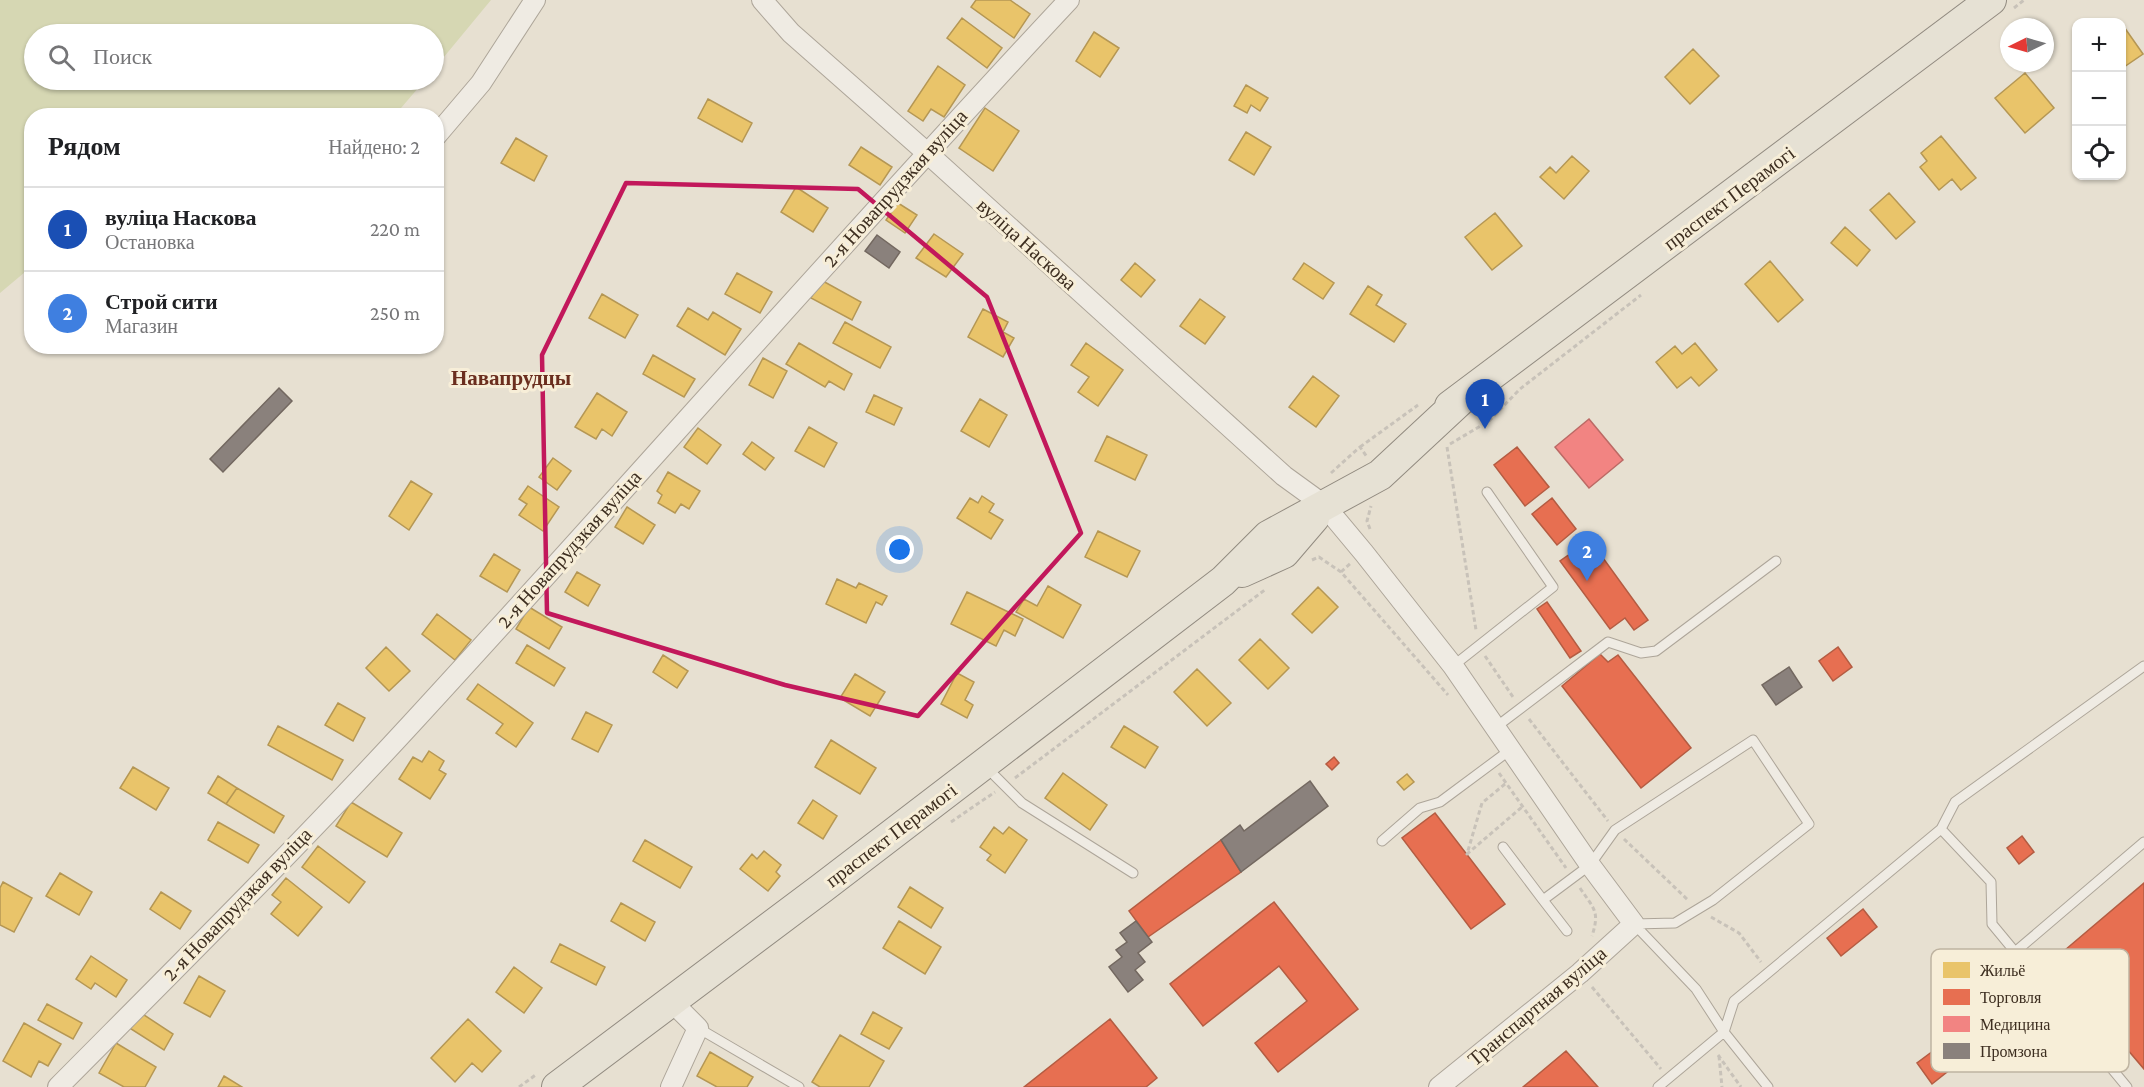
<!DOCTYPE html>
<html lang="ru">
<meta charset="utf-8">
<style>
body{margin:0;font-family:"Crimson Pro",serif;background:#f6f6f6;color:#202124}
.controls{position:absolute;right:18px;top:18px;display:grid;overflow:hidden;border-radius:12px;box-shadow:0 2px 4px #0004}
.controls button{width:54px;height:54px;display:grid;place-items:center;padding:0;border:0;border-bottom:2px solid #e0e0e0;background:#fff;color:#202124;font:30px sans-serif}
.compass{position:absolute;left:2000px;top:18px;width:54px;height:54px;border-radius:50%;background:#fff;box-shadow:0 2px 4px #0004;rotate:265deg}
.you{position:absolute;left:900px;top:550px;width:21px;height:21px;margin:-15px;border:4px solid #fff;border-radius:50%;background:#1a73e8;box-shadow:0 0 0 9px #1a73e833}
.badge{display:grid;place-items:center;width:39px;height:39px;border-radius:50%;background:#786c5e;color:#fff;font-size:20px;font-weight:700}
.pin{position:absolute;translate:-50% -50px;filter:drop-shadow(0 2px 3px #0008)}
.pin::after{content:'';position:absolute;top:32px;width:21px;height:18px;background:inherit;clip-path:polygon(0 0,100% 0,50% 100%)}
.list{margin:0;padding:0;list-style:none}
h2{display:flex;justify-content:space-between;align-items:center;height:78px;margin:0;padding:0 24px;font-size:26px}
h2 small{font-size:20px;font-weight:400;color:#757577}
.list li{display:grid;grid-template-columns:39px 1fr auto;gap:18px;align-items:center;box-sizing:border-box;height:84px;padding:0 24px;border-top:2px solid #e0e0e0}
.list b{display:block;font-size:22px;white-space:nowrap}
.list p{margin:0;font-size:20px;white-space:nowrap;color:#757577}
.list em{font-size:20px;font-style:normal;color:#757577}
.icon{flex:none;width:33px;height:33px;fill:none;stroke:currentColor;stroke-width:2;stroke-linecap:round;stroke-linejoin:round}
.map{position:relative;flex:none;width:2144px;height:1087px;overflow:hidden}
.search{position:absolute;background:#fff;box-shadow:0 2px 4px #0004;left:24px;top:24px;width:420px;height:66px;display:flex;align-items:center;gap:15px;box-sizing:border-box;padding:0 21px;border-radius:33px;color:#757577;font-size:22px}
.panel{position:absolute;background:#fff;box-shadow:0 2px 4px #0004;left:24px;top:108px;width:420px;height:246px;border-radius:24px}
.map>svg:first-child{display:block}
</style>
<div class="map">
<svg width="2144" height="1087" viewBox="0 0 2144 1087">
<rect width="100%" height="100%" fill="#e7e0d1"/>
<!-- green -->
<path fill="#d6d7b3" d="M 0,0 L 491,0 L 434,69 L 434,34 L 34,34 L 34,80 L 425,80 L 395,115 L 32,116 L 31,267 L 0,293 Z"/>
<!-- homes -->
<path fill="#e9c46a" stroke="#b59754" stroke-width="1.5" d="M 976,0 L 1010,0 L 1030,14 L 1014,38 L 971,7 Z
M 962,18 L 1002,48 L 987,68 L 947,38 Z
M 2122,24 L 2143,54 L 2124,67 L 2122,64 Z
M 1094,32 L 1119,48 L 1100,77 L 1076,61 Z
M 1693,49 L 1719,76 L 1690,104 L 1665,77 Z
M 938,66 L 965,85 L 944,117 L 931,109 L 923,121 L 908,111 Z
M 2025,73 L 2054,108 L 2025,133 L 1995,98 Z
M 1246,85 L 1268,98 L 1260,111 L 1251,105 L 1247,113 L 1234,106 Z
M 708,99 L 752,123 L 742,142 L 698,118 Z
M 985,108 L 1019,131 L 993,171 L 959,148 Z
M 1246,132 L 1271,147 L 1254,175 L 1229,160 Z
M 1941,136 L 1976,178 L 1961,190 L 1952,179 L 1939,190 L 1920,167 L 1927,161 L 1921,153 Z
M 516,138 L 547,156 L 534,181 L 501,163 Z
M 861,147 L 892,167 L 880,185 L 849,165 Z
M 1572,156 L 1589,171 L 1564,199 L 1540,177 L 1550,167 L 1556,173 Z
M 796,187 L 828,208 L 813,232 L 781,212 Z
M 1889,193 L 1915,222 L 1896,239 L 1870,210 Z
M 898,203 L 917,215 L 905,233 L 886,220 Z
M 1495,213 L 1522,246 L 1492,270 L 1465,237 Z
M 1845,227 L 1870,250 L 1857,266 L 1831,243 Z
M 934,234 L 963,254 L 946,277 L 916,258 Z
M 1770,261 L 1803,300 L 1778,322 L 1745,284 Z
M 1135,263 L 1155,280 L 1141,297 L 1121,280 Z
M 1304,263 L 1334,283 L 1323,299 L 1293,279 Z
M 737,273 L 772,292 L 760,313 L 725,294 Z
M 821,280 L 861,302 L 852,320 L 811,298 Z
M 1368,286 L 1382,295 L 1376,305 L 1406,324 L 1394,342 L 1350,314 Z
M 602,294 L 638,315 L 625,338 L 589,318 Z
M 1200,299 L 1225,317 L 1205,344 L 1180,326 Z
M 688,308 L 708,320 L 713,312 L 741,329 L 725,355 L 677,326 Z
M 983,309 L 1008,322 L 1003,332 L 1014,338 L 1003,357 L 968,337 Z
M 845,322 L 891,347 L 880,368 L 833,343 Z
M 799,343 L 852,374 L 844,390 L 829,381 L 825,387 L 786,364 Z
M 1086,343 L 1123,370 L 1098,406 L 1078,392 L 1089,377 L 1071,365 Z
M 1695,343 L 1717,370 L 1699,386 L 1691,377 L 1677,388 L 1656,362 L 1675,346 L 1682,354 Z
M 653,355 L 695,379 L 684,397 L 643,374 Z
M 763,358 L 787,371 L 773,398 L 749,385 Z
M 1313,376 L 1339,396 L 1316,427 L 1289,407 Z
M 597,393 L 627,412 L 612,436 L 602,429 L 596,439 L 575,427 Z
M 874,395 L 902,408 L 894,425 L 866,412 Z
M 980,399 L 1007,415 L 989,447 L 961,431 Z
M 809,427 L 837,443 L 824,467 L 795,451 Z
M 698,428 L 721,445 L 707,464 L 684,447 Z
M 1107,436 L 1147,455 L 1135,480 L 1095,461 Z
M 752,442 L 774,458 L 765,470 L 743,454 Z
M 553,458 L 571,471 L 557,490 L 539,477 Z
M 668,472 L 700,491 L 689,509 L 681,504 L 675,513 L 658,503 L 662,495 L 657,491 Z
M 411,481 L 432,494 L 409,530 L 389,516 Z
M 528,486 L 559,507 L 543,531 L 519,515 L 527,504 L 519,499 Z
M 982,496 L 994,504 L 989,512 L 1003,520 L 991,539 L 957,518 L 970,498 L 978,503 Z
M 627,507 L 655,525 L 643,544 L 615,527 Z
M 1098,531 L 1140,551 L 1127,577 L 1085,557 Z
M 494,554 L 520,570 L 507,592 L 480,576 Z
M 577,572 L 600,585 L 588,606 L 565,592 Z
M 837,579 L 856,588 L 859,583 L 887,596 L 882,605 L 876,602 L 866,623 L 826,604 Z
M 1048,586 L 1081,605 L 1063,638 L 1016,612 L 1024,599 L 1037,606 Z
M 1318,587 L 1338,607 L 1312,633 L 1292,614 Z
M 967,592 L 1023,619 L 1015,636 L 1004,630 L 996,646 L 951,624 Z
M 529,607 L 562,627 L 549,649 L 516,629 Z
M 437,614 L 471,640 L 455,660 L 422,634 Z
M 1260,639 L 1289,668 L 1268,689 L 1239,660 Z
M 527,645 L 565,668 L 554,686 L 516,663 Z
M 386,647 L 410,671 L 389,691 L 366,668 Z
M 663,655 L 688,671 L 677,688 L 653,672 Z
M 1197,669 L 1231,703 L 1207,726 L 1174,692 Z
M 957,673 L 974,682 L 965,700 L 973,705 L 967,718 L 941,704 Z
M 855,674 L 885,692 L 870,716 L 840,698 Z
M 478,684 L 533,723 L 516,747 L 496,733 L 503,724 L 467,699 Z
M 338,703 L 365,718 L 353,741 L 325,725 Z
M 586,712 L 612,725 L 598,752 L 572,739 Z
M 278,726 L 343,760 L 332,780 L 268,745 Z
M 1124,726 L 1158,747 L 1145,768 L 1111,747 Z
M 831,740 L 876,768 L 860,794 L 815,767 Z
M 429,751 L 444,761 L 439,770 L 446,774 L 430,799 L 399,779 L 413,757 L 422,762 Z
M 133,767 L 169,788 L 156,810 L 120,788 Z
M 1063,773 L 1107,805 L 1090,830 L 1045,798 Z
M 1407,774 L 1414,782 L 1404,790 L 1397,782 Z
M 218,776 L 237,788 L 226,804 L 208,793 Z
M 237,788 L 284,816 L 274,833 L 226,804 Z
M 813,800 L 837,816 L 823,839 L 798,823 Z
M 351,802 L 402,833 L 387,857 L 336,826 Z
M 218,822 L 259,845 L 248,863 L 208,840 Z
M 994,827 L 1003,834 L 1009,827 L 1027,840 L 1005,873 L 987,860 L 991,855 L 980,847 Z
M 645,840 L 692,867 L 680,888 L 633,861 Z
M 318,846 L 365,882 L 349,903 L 302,867 Z
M 764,851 L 781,865 L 776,872 L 780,876 L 768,891 L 740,869 L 752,854 L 757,859 Z
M 60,873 L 92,892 L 79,915 L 46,896 Z
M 286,878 L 322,907 L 298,936 L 271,914 L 281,902 L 272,895 Z
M 3,882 L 32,898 L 14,932 L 0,925 L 0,888 Z
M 910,887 L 943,908 L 931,928 L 898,907 Z
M 161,892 L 191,911 L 180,929 L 150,909 Z
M 621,903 L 655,922 L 645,941 L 611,921 Z
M 899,921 L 941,947 L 925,974 L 883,948 Z
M 560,944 L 605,967 L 596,985 L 551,962 Z
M 91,956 L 127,980 L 116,997 L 95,983 L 91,989 L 76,979 Z
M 514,967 L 542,988 L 524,1013 L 496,992 Z
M 199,976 L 225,991 L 210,1017 L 184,1003 Z
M 47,1004 L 82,1023 L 73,1039 L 38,1020 Z
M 138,1011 L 173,1034 L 164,1050 L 128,1027 Z
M 873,1012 L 902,1028 L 889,1049 L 861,1034 Z
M 468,1019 L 501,1051 L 482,1072 L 472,1063 L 455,1082 L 431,1058 Z
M 24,1023 L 61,1044 L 48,1066 L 39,1061 L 31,1077 L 3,1061 Z
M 840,1035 L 884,1061 L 869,1087 L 820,1087 L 812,1082 Z
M 116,1043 L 156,1067 L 145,1087 L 124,1087 L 99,1073 Z
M 710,1052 L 753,1077 L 747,1087 L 717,1087 L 697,1076 Z
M 224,1076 L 242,1087 L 218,1087 Z"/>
<!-- shops -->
<path fill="#e76f51" stroke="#b45c42" stroke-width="1.5" d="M 1517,447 L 1549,487 L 1525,506 L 1494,465 Z
M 1552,498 L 1576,529 L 1557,545 L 1532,514 Z
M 1590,540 L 1648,620 L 1634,630 L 1625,618 L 1610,629 L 1560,561 Z
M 1547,602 L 1581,651 L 1570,658 L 1537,609 Z
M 1838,647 L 1852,667 L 1833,681 L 1819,661 Z
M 1600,654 L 1608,662 L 1618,655 L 1691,748 L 1641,788 L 1562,686 Z
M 1334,757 L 1339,763 L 1332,770 L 1326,764 Z
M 1435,813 L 1505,904 L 1471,929 L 1402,838 Z
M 2022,836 L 2034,852 L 2019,864 L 2007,848 Z
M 1221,840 L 1241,872 L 1148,937 L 1129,911 Z
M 2144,883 L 2144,1069 L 2052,961 Z
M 1274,902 L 1358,1009 L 1278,1072 L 1255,1043 L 1307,1001 L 1279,966 L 1203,1026 L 1170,984 Z
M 1863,909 L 1877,927 L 1841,956 L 1827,938 Z
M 1110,1019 L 1157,1078 L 1146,1087 L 1024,1087 Z
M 1937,1048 L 1952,1068 L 1932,1084 L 1917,1063 Z
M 1566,1051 L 1598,1087 L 1523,1087 Z"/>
<!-- health -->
<path fill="#f28482" stroke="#bc6a65" stroke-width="1.5" d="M 1589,419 L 1623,460 L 1589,488 L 1555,447 Z"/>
<!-- industry -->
<path fill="#8a817c" stroke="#736860" stroke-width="1.5" d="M 877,235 L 900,252 L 889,268 L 865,251 Z
M 279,388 L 292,401 L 223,472 L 210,459 Z
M 1789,667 L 1802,687 L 1776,705 L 1762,685 Z
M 1310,781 L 1328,806 L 1241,872 L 1221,840 L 1240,825 L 1244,831 Z
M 1136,921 L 1152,942 L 1138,953 L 1145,962 L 1135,970 L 1143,980 L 1128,992 L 1109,967 L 1122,957 L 1116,950 L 1127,942 L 1120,933 Z"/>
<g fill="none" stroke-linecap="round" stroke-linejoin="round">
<!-- service casing -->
<g stroke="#ada599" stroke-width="11">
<path id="service" d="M 1453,666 L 1553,587 L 1487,492
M 1496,727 L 1608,642 L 1641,653 L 1656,651 L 1776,561
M 987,768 L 1022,803 L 1133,873
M 1941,829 L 1991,882 L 1992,924 L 2127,1087
M 1382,841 L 1420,808 L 1440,802 L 1510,750
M 1503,847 L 1543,900 L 1590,865 L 1615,830 L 1753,740 L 1809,824 L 1713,900 L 1675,923 L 1634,924
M 1543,900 L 1567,931
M 1634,924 L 1696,989 L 1724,1032 L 1658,1087
M 2015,952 L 2144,842
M 698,1028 L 799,1087
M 1768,1087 L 1724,1032 L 1734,1001 L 1941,829 L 1955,802 L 2144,666"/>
</g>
<!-- minor casing -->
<g stroke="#ada599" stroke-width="22">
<path id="minor" d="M 762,0 L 791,33 L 926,152 L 1284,476 L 1324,505 L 1364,553 L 1453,666 L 1590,865 L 1634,924 L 1580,973 L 1439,1087
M 436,136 L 481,83 L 535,0
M 58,1087 C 177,967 297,848 412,723 C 632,484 846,238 1069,0
M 671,1087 L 698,1028 L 671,1001"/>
</g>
<!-- primary casing -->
<g stroke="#928b80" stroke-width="32">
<path id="primary" d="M 1450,406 L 1991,0
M 1242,572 L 1284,553 L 1314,518
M 557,1087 L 822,888 L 1223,581 L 1268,536 L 1380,475 L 1466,395"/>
</g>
<!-- path -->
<path stroke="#c8c2b9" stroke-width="3" stroke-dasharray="4.5 3" stroke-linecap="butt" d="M 2014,8 L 2024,0
M 1450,444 L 1489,421 L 1520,389 L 1641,295
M 1360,447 L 1418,405
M 1447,447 L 1476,630
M 1331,473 L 1360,447 L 1367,457
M 1370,529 L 1367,521 L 1371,506
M 1312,560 L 1319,557 L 1341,572 L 1448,695
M 1341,572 L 1351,563
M 1485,656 L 1513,697
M 1529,719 L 1608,821
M 1499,773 L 1566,868
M 1015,778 L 1266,589
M 1505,784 L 1482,803 L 1467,854 L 1522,807
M 951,822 L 995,792
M 1624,839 L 1689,901
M 1580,888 C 1594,909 1600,911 1592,936
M 1711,917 L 1739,933 L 1761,962
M 1592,987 L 1661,1069
M 1718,1055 L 1741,1087
M 1719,1056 L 1722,1087
M 519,1087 L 537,1074"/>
<!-- service -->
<use href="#service" stroke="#efebe3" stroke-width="9"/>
<!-- minor -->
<use href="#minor" stroke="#efebe3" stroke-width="20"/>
<!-- primary -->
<use href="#primary" stroke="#e6e1d4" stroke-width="30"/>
</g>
<!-- marked area -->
<path fill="none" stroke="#c2185b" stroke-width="4.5" stroke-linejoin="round" d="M 626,183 L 858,189 L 987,297 L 1081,533 L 918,716 L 785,685 L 547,613 L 542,355 Z"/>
<g text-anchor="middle" stroke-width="6" stroke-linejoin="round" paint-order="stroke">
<!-- street labels -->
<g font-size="20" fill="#3d2e20" stroke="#f7eed8">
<text transform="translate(895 188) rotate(-48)" y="7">2-я Новапрудзкая вуліца</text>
<text transform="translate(1729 198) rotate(-37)" y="7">праспект Перамогі</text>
<text transform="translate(1027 244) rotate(42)" y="7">вуліца Наскова</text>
<text transform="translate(569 549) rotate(-48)" y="7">2-я Новапрудзкая вуліца</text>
<text transform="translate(891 835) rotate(-37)" y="7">праспект Перамогі</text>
<text transform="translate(237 904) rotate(-46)" y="7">2-я Новапрудзкая вуліца</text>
<text transform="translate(1537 1006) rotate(-40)" y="7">Транспартная вуліца</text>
</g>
<!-- neighbourhood labels -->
<g font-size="21" font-weight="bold" fill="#6b2e1e" stroke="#f7eed8">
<text x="511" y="385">Навапрудцы</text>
</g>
</g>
<!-- legend -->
<rect x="1931" y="949" width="198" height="123" rx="9" fill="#f7eed8" stroke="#bfb4a1" stroke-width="1.5"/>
<rect x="1943" y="962" width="27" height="16" fill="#e9c46a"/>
<rect x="1943" y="989" width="27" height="16" fill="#e76f51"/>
<rect x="1943" y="1016" width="27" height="16" fill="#f28482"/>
<rect x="1943" y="1043" width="27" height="16" fill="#8a817c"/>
<g font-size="16" fill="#3d2e20">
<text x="1980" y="976">Жильё</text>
<text x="1980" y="1003">Торговля</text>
<text x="1980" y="1030">Медицина</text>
<text x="1980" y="1057">Промзона</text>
</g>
</svg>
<div class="controls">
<button>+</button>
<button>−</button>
<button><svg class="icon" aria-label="locate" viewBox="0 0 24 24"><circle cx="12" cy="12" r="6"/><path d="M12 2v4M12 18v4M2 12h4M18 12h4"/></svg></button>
</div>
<svg class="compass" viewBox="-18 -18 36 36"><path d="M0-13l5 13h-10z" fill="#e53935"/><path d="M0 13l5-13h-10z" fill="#757577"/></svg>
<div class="you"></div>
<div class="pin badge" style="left:1485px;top:429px;background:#1a4fb4">1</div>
<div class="pin badge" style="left:1587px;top:581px;background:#3f7fe0">2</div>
<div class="search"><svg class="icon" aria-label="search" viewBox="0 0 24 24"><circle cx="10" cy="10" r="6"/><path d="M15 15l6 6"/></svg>Поиск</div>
<section class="panel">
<h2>Рядом<small>Найдено: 2</small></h2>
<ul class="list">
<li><span class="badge" style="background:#1a4fb4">1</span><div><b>вуліца Наскова</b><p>Остановка</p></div><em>220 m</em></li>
<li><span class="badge" style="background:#3f7fe0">2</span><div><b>Строй сити</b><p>Магазин</p></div><em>250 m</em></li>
</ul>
</section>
</div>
